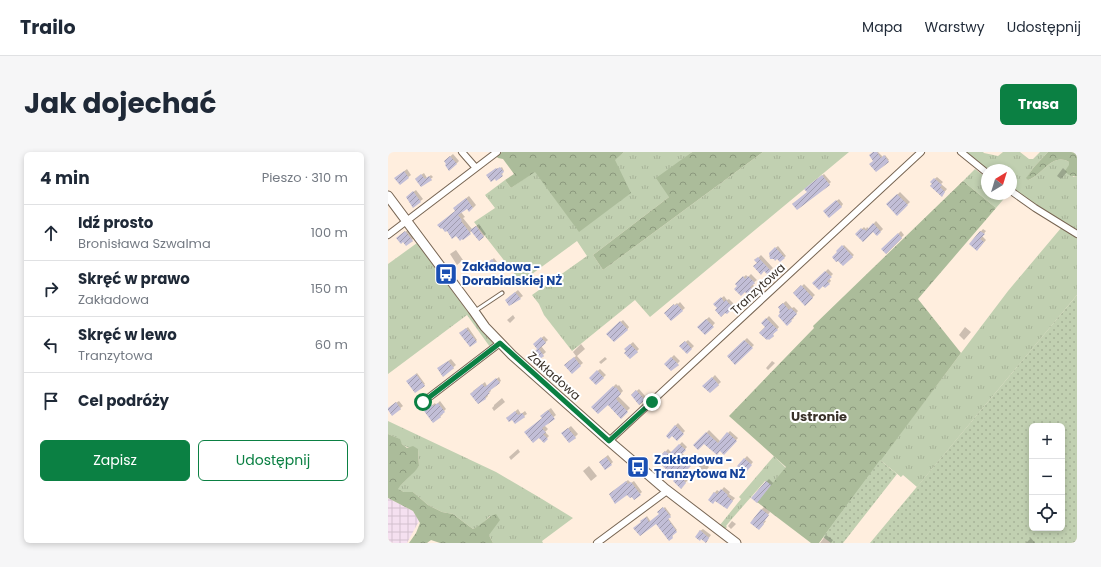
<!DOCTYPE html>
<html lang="pl">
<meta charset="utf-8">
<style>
body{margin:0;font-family:Poppins,sans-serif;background:#f6f6f7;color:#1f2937}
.controls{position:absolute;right:12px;bottom:12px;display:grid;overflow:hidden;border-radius:6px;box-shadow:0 2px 6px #0003}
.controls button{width:36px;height:36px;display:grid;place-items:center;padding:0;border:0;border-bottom:1px solid #e0e1e3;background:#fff;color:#1f2937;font:20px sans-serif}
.compass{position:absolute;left:593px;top:12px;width:36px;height:36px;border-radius:50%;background:#fff;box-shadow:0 2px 6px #0003;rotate:38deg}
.stop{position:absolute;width:12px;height:12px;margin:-9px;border:3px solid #0b8043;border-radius:50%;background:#fff}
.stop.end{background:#0b8043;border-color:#fff;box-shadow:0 1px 4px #0008}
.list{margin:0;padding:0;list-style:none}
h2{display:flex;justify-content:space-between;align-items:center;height:52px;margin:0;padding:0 16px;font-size:17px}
h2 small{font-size:13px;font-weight:400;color:#747a83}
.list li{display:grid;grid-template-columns:26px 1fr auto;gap:12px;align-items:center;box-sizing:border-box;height:56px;padding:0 16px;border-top:1px solid #e0e1e3}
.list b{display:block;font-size:15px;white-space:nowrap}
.list p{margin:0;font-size:13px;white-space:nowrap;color:#747a83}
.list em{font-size:13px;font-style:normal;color:#747a83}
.actions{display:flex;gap:8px;padding:12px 16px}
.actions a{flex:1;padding:9px 0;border:1px solid #0b8043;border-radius:6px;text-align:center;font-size:14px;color:#0b8043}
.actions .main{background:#0b8043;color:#fff}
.icon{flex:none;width:22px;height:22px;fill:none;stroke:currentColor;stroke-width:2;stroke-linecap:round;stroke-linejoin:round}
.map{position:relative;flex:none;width:689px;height:391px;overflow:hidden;border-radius:6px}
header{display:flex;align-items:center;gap:24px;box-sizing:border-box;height:56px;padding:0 20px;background:#fff;border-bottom:1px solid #e0e1e3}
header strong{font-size:19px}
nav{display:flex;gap:22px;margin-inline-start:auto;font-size:14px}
.intro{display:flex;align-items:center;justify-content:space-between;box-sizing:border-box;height:96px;padding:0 24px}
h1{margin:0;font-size:28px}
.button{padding:10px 18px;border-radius:6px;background:#0b8043;color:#fff;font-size:14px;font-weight:700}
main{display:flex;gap:24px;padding:0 24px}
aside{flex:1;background:#fff;border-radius:6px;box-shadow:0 2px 6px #0003}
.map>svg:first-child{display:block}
</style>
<header>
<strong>Trailo</strong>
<nav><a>Mapa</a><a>Warstwy</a><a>Udostępnij</a></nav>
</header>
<div class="intro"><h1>Jak dojechać</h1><a class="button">Trasa</a></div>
<main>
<aside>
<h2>4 min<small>Pieszo · 310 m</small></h2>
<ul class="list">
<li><svg class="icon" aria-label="ahead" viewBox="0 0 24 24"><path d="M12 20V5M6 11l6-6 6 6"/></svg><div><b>Idź prosto</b><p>Bronisława Szwalma</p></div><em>100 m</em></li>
<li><svg class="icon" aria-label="right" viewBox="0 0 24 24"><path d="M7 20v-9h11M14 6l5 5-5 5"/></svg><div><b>Skręć w prawo</b><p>Zakładowa</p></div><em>150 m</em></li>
<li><svg class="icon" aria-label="left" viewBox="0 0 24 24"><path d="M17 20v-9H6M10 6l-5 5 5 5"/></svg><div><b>Skręć w lewo</b><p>Tranzytowa</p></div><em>60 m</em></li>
<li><svg class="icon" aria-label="arrive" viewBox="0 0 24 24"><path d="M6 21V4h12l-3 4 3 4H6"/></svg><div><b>Cel podróży</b></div></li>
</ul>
<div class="actions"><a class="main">Zapisz</a><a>Udostępnij</a></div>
</aside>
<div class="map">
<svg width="689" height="391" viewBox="0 0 689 391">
<defs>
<pattern id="industrial-grid" width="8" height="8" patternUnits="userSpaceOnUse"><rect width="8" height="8" fill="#f5e0f0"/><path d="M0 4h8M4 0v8" fill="none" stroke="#d3c1ce"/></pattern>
<pattern id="grass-tufts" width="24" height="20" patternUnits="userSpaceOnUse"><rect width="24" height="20" fill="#c1d0b1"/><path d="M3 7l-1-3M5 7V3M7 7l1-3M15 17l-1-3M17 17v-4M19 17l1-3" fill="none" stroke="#a7b398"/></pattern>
<pattern id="forest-crowns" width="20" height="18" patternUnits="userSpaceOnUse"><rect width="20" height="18" fill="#abbc9a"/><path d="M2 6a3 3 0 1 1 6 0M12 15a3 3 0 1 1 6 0" fill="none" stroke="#8c997e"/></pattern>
<pattern id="garden-dots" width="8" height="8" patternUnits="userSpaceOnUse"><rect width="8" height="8" fill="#c1d0b1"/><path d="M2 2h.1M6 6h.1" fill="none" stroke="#a7b398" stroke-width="1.8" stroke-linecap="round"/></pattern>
<pattern id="building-hatch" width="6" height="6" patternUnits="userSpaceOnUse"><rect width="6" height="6" fill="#c2bed7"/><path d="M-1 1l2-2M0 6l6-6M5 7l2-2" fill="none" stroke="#9f9bae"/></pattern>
</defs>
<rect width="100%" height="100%" fill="#ffeede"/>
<!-- industrial -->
<path fill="url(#industrial-grid)" d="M 0,346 L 25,359 L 31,369 L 19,391 L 0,391 Z"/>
<!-- grass -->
<path fill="url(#grass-tufts)" d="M 236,0 L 304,0 L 294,8 L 281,45 L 205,103 L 215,118 L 375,0 L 461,0 L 262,165 L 247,148 L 184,199 L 156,163 L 151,152 L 144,143 L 199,104 L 189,89 L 133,130 L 86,70 L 107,56 L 97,43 L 117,28 L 123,36 L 147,19 L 191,79 L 226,8 Z
M 576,0 L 595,0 L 596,1 L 610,4 L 615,0 L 632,0 L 641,7 L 645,7 L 652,0 L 660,0 L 646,15 L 639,25 L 640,28 C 654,24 664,0 681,10 L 681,13 L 685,25 L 689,24 L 689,78 L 636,46 L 623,36 L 623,18 L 599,18 Z
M 587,17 L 599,26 L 599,42 L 620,42 L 608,56 L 575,29 Z
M 673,76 L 689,86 L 689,143 L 529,335 L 515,323 L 513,325 L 492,308 L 620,139 Z
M 29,91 L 79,159 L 105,191 L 102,195 L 79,163 L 0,222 L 0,112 Z
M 0,269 L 108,320 L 154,347 L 185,366 L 154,389 L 155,391 L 105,391 L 101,383 L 102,364 L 92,374 L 85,377 L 65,362 L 54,360 L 40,353 L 25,340 L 16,340 L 9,337 L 31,314 L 30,297 C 21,296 15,296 11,287 L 0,282 Z
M 386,304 L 398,316 L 383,334 L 377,329 L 342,369 L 338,374 L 339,375 L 337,377 L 332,373 L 353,347 L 351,345 Z"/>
<!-- forest -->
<path fill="url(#forest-crowns)" d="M 114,0 L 236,0 L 227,8 L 243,41 L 191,80 L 147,20 L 123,36 L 117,28 L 126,22 L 115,7 L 110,6 L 108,4 Z
M 304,0 L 375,0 L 215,118 L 205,103 L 281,45 L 268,26 Z
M 660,0 L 689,0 L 689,24 C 683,25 680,23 677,19 L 681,13 L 681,10 C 664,0 654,24 640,28 L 638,26 L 646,15 Z
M 575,29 L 608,56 L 530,147 L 573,201 L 431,391 L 423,391 L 369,350 L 398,315 L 341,264 L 426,176 L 425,174 Z
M 0,282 L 12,287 L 14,292 L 19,296 L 25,294 L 30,297 L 31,314 C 25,323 16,328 10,337 L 16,340 L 25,340 L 40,353 L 54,360 L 65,362 L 85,377 C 94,373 99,365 108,362 L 112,368 L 101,383 L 105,391 L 52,391 L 43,388 L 39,391 L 21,391 L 28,381 L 32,371 L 25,359 L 0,346 Z"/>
<!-- garden -->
<path fill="url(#garden-dots)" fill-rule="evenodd" d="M 689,143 L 689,391 L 482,391 ZM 644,274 L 674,274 L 674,376 L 644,376 Z
M 492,308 L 509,322 L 455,391 L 443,391 L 435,385 Z"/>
<!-- shadow -->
<path fill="#0003" d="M 486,0 L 490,0 L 495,5 L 497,3 L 501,8 L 488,18 Z
M 65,2 L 71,9 L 68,12 L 59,7 Z
M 114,15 L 116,19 L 114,21 L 115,22 L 108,27 L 107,26 L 100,23 L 110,16 L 111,17 Z
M 675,16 L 679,20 L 673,27 L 669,24 Z
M 19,17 L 23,23 L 12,32 L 10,24 Z
M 36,21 L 39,26 L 43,23 L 45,25 L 34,34 L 30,25 Z
M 436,22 L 443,30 L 441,32 L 420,40 L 420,35 Z
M 549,25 L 555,30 L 553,32 L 559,37 L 554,43 L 543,30 Z
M 28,38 L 35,47 L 26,54 L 21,43 Z
M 512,40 L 522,50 L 509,62 L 500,52 Z
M 81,44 L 88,53 L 85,56 L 79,55 L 73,60 L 77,65 L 75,66 L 84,77 L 91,72 L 98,82 L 96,84 L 84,79 L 75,87 L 68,59 L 69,53 Z
M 451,47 L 455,52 L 453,55 L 438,57 Z
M 488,69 L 495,77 L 489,83 L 485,79 L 469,82 L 476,75 L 478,77 L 479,75 L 481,77 Z
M 595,77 L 598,79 L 594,84 L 598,88 L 592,95 L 582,92 Z
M 20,78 L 26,86 L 24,88 L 11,84 Z
M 513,79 L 516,83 L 498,100 L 495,97 Z
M 456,93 L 466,103 L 455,113 L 449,99 Z
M 390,94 L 398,104 L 392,109 L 384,99 Z
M 68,98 L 75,108 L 69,113 L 62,102 Z
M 373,103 L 385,116 L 379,121 L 368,108 Z
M 106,106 L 109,110 L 107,111 L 96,115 Z
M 116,108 L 121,114 L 115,120 L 110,113 Z
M 440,117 L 445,122 L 441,126 L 443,129 L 437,135 L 426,131 Z
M 363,122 L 369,128 L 364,132 L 366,134 L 359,141 L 348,132 L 358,123 L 360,125 Z
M 416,132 L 427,143 L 417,152 L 407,141 Z
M 130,138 L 135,144 L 132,146 L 120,146 Z
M 336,144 L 339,148 L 341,147 L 347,153 L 339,161 L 327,152 Z
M 398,149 L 404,156 L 406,155 L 410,159 L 405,165 L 406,166 L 399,172 L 394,158 L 391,155 Z
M 292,150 L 297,156 L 283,168 L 280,159 L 289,151 L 290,152 Z
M 125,163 L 127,166 L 122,171 L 119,168 Z
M 381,164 L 391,175 L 381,187 L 378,175 L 374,171 Z
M 321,165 L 327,171 L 317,182 L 310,175 Z
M 235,168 L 241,175 L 239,178 L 222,179 Z
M 80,175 L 89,188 L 82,194 L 72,181 Z
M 577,175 L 583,180 L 576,188 L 571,183 Z
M 156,184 L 160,188 L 153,194 L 158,200 L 149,208 L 150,197 L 149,190 Z
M 359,186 L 366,193 L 347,212 L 340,204 Z
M 300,188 L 306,194 L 299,201 L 293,194 Z
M 245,190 L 251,197 L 242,206 L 237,197 Z
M 193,192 L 197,197 L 189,204 L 195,211 L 184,220 L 180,210 L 188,204 L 185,200 Z
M 286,203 L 292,209 L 283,218 L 277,212 Z
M 217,205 L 219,207 L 213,212 L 211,210 Z
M 63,207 L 68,213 L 56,223 L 50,216 Z
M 384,209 L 387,211 L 380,218 L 378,216 Z
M 212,217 L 218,223 L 208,232 L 202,226 Z
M 29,221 L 37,232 L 27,240 L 19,229 Z
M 327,223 L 333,230 L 322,240 L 316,234 Z
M 111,225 L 113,229 L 102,237 L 103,239 L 99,242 L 100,244 L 98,246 L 90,251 L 85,239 L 97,230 L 99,234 Z
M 228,232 L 230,234 L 231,233 L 235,239 L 230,244 L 242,256 L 233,265 L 220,252 L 205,255 Z
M 251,237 L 258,245 L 251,251 L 244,243 Z
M 114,246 L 117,250 L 106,259 L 104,256 L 106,254 L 106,253 Z
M 11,249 L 15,254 L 4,262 L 3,254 Z
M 52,249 L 58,257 L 54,261 L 55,262 L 53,264 L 46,270 L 40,256 L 47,251 L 48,253 Z
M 163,256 L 168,263 L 156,273 L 160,277 L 157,280 L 161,284 L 156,289 L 151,284 L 156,261 Z
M 130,257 L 133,262 L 137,259 L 139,262 L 136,264 L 122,264 Z
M 290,271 L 297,279 L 289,287 L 284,283 L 287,274 Z
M 183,274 L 190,282 L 182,290 L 174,281 Z
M 321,278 L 332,289 L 342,279 L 350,286 L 336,302 L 332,298 L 316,291 L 307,293 Z
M 294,290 L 299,295 L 294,301 L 304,311 L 295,321 L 299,324 L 297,326 L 300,328 L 293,335 L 289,326 L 270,308 L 280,297 L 284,301 Z
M 130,297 L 132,300 L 123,308 L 121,305 Z
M 220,303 L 225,310 L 223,312 L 214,308 Z
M 359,304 L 365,310 L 357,320 L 350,314 Z
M 315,310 L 321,315 L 316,321 L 310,316 Z
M 201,314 L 209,324 L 203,329 L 195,319 Z
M 381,327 L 385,331 L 371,347 L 378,330 Z
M 240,328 L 243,331 L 246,329 L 254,340 L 246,347 L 240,341 L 224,340 Z
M 336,335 L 342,340 L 341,342 L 347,346 L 341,353 L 328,347 L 321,348 L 329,338 L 332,340 Z
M 277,355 L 283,363 L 280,366 L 289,378 L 284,382 L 285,384 L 281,388 L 268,371 L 254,370 L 254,369 L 259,364 L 263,370 L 272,362 L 271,360 Z
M 376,355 L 382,360 L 376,368 L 378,369 L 373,375 L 373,358 Z
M 344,369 L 348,372 L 343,377 L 340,374 Z
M 315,377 L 323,383 L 320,387 L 313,386 L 312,379 Z
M 438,383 L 445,388 L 443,391 L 432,391 Z
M 643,386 L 647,391 L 638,391 Z"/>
<!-- building -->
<path fill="url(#building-hatch)" d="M 485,0 L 489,0 L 493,6 L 496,3 L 501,10 L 488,20 L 481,12 L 485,9 L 481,3 Z
M 62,4 L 69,12 L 61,19 L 57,13 L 58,12 L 56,9 Z
M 112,15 L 116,20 L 113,22 L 115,24 L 108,29 L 107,27 L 103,30 L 98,23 L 108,16 L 109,17 Z
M 16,19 L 21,26 L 12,33 L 6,26 Z
M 33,22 L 37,27 L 41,24 L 44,28 L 33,35 L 27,27 Z
M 434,23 L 442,33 L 409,58 L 404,52 L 419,40 L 416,37 Z
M 546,26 L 554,33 L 552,35 L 557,40 L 554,45 L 542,34 L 544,32 L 542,30 Z
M 25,39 L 33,50 L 25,56 L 18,45 Z
M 509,42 L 520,53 L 509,64 L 498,52 Z
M 78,46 L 85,56 L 81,60 L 79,57 L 70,63 L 74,68 L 73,69 L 83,82 L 75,88 L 74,87 L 72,89 L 68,84 L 64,87 L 59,79 L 57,80 L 54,76 L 53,77 L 49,73 L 67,59 L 65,56 Z
M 448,48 L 454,55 L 441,66 L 435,59 Z
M 485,71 L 493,80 L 489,84 L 485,80 L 475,90 L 467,82 L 473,76 L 475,78 L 476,77 L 478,79 Z
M 88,74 L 96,85 L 91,89 L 82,78 Z
M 17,79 L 25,89 L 18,94 L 15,90 L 13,92 L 8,86 Z
M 592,79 L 597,82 L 592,87 L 596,90 L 589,99 L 581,92 Z
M 510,81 L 514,86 L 498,102 L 493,97 Z
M 454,93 L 465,105 L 455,114 L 450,109 L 448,110 L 444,105 L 449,100 L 448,99 Z
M 387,95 L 397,106 L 392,110 L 389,107 L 387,109 L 386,107 L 382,107 L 381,101 Z
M 370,105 L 383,119 L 379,122 L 376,119 L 373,123 L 365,114 L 369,111 L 366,108 Z
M 104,107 L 108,112 L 97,121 L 93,116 Z
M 437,119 L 444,125 L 439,129 L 442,132 L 437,136 L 435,134 L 431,138 L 424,131 Z
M 355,124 L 357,127 L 360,124 L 367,131 L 362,135 L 364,137 L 359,142 L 357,140 L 353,144 L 346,137 L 349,134 L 347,132 Z
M 413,133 L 425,146 L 417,154 L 405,141 Z
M 127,140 L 133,147 L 121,154 L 117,148 Z
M 333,145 L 336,150 L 338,148 L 345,156 L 339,162 L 337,161 L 333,165 L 327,158 L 329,156 L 325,152 Z
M 395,151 L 401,158 L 403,156 L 409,162 L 403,168 L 404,169 L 399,174 L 390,164 L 392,161 L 391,160 L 392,158 L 390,155 Z
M 286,152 L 287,154 L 289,152 L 295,159 L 283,169 L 276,161 Z
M 378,166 L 390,178 L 385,182 L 386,184 L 381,188 L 380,187 L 379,188 L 371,181 L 377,175 L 373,171 Z
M 318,167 L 326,175 L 317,183 L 309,175 Z
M 232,169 L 240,178 L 226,190 L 218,182 Z
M 78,176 L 89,190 L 82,195 L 71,181 Z
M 153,185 L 158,191 L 151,197 L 156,204 L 149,209 L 144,202 L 149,197 L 145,192 Z
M 356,188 L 365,196 L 347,213 L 339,204 Z
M 297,189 L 304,197 L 299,202 L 291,194 Z
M 242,192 L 250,200 L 242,207 L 236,201 L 238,199 L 236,197 Z
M 186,205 L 193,214 L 184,222 L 176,213 Z
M 283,205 L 291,213 L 283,219 L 276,212 Z
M 60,209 L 66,216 L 55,225 L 49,216 Z
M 209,218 L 216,226 L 208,233 L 201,226 Z
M 28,222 L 37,234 L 27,241 L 18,229 Z
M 324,225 L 331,233 L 322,241 L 314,234 Z
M 108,226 L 112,231 L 100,240 L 102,241 L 97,245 L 98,247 L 90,252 L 82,242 L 94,232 L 97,235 Z
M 225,234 L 227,236 L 228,235 L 233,242 L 228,247 L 240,260 L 233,267 L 220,253 L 210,262 L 203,255 Z
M 248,238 L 257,248 L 251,253 L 243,243 Z
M 8,250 L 13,257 L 4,264 L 0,258 L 0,256 Z
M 50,251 L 57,260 L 52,264 L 53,265 L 45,271 L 36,259 L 44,253 L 45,254 Z
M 160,258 L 167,267 L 154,276 L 158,281 L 155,282 L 160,287 L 156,291 L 151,286 L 145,291 L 136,280 L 154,266 L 152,264 Z
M 127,259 L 130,263 L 134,261 L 137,265 L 127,272 L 124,268 L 121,270 L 118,266 Z
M 287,273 L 296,282 L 289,289 L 284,284 L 281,287 L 278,284 Z
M 180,276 L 188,286 L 181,291 L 173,281 Z
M 318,280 L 330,291 L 339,280 L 349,289 L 336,303 L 332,299 L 329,303 L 316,292 L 310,298 L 305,293 Z
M 291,292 L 298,298 L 292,304 L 303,314 L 294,323 L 298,327 L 296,329 L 298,331 L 293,337 L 285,329 L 288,326 L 268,308 L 277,299 L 281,302 Z
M 218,305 L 224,313 L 217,318 L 211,310 Z
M 356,306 L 364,313 L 357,321 L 349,314 Z
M 238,329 L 240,332 L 243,330 L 253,343 L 246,348 L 244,345 L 242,346 L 239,343 L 227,352 L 221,342 Z
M 378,329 L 383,333 L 369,351 L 363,346 Z
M 333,337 L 340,343 L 339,344 L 345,349 L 339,357 L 327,349 L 325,352 L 320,348 L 326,340 L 329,342 Z
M 275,355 L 283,365 L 280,367 L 289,380 L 284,384 L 285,386 L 281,389 L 268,372 L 252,384 L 245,376 L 253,370 L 252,369 L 258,365 L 261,370 L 271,362 L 269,360 Z
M 373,357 L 381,363 L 375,371 L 376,372 L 371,378 L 362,371 Z
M 312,378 L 321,386 L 318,391 L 313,387 L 312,389 L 307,385 Z"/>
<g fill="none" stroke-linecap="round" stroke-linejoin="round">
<!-- lane casing -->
<g stroke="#786654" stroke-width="5">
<path id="lane" d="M 87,159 L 114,141"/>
</g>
<!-- street casing -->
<g stroke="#786654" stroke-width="8">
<path id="street" d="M 74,0 L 88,16
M 573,0 L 599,21
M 623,39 L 647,56 L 689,82
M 0,83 L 109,0
M 35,250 L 112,191
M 221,289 L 533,0
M 209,391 L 279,339"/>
</g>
<!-- secondary casing -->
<g stroke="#786654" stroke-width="11">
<path id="secondary" d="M 0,44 L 85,158 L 97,175 L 124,203 L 221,289 L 276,336 L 348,391"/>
</g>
<!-- lane -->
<use href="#lane" stroke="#fff" stroke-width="3"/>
<!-- street -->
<use href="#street" stroke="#fff" stroke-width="6"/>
<!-- secondary -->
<use href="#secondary" stroke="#fff" stroke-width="9"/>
</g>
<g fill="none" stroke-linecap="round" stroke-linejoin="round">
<!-- route -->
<path stroke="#0b8043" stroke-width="5" d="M 35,250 L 112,191 L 221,289 L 264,250"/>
</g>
<!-- icons -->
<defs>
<g id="bus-square" transform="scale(1.15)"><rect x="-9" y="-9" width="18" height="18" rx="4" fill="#1a4fb4" stroke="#fff"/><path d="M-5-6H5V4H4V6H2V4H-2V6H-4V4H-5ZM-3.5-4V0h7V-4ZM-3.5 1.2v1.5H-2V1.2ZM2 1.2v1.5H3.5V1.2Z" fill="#fff"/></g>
</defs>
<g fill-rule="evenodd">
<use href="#bus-square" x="58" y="122"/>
<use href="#bus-square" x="250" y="315"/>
</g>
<g text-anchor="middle" stroke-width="4" stroke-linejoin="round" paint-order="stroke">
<!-- transit labels -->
<g font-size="12" font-weight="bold" fill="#164399" stroke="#fff" text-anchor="start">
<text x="74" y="119">Zakładowa -<tspan x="74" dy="14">Dorabialskiej NŻ</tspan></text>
<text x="266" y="312">Zakładowa -<tspan x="266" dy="14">Tranzytowa NŻ</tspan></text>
</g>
<!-- street labels -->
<g font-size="12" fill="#393129" stroke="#fff">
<text transform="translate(370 137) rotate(-43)" y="4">Tranzytowa</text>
<text transform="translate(166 224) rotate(42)" y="4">Zakładowa</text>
</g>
<!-- neighbourhood labels -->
<g font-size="13" font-weight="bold" fill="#393129" stroke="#fff">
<text x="431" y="269">Ustronie</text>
</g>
</g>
</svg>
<div class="controls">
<button>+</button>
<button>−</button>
<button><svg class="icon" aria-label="locate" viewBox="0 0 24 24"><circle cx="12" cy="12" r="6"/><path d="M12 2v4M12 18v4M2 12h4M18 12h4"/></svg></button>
</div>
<svg class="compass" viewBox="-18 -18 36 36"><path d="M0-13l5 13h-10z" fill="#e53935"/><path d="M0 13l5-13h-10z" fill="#747a83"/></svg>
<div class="stop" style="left:35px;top:250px"></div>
<div class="stop end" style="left:264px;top:250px"></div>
</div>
</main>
